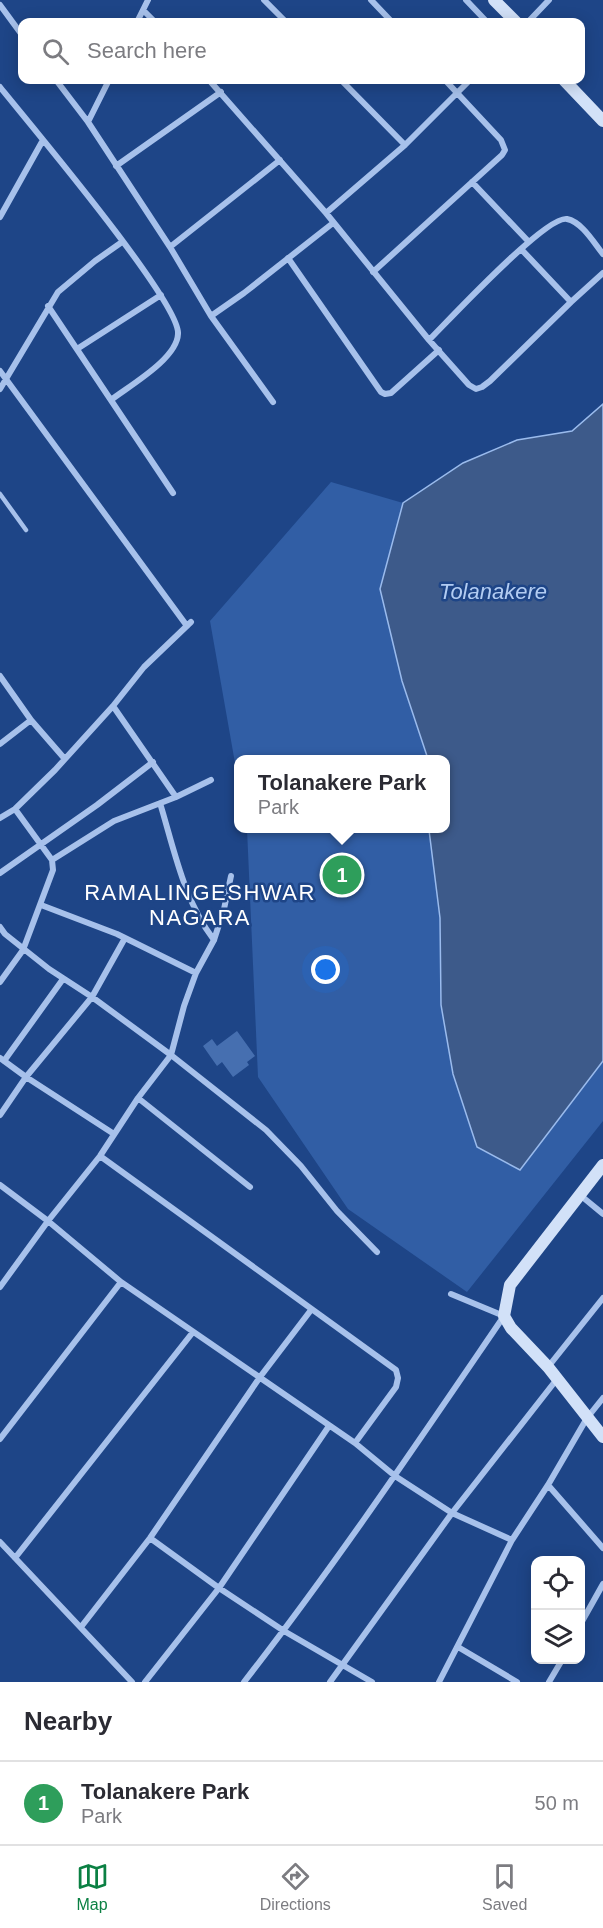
<!DOCTYPE html>
<style>
body{margin:0;font-family:Arial,sans-serif;background:#f2f2f3;color:#2b2b33}
.controls{position:absolute;right:18px;bottom:18px;display:grid;overflow:hidden;border-radius:12px;box-shadow:0 3px 15px #0003}
.controls button{width:54px;height:54px;display:grid;place-items:center;padding:0;border:0;border-bottom:2px solid #e1e1e2;background:#fff;color:#2b2b33;font:30px sans-serif}
.you{position:absolute;left:326px;top:970px;width:21px;height:21px;margin:-15px;border:4px solid #fff;border-radius:50%;background:#1a73e8;box-shadow:0 0 0 9px #1a73e833}
.badge{display:grid;place-items:center;width:39px;height:39px;border-radius:50%;background:#0b8043;color:#fff;font-size:20px;font-weight:700}
.pin{position:absolute;translate:-50% -50%;border:3px solid #fff;box-shadow:0 2px 6px #0006}
.popup{position:absolute;left:234px;top:755px;width:216px;height:78px;box-sizing:border-box;display:grid;place-content:center;border-radius:12px;background:#fff;filter:drop-shadow(0 2px 4px #0005);font-size:20px;white-space:nowrap;color:#7c7c81}
.popup b{font-size:22px;color:#2b2b33}
.popup::after{content:'';position:absolute;left:50%;top:100%;margin-left:-12px;border:12px solid transparent;border-top-color:#fff}
.list{margin:0;padding:0;list-style:none}
h2{display:flex;justify-content:space-between;align-items:center;height:78px;margin:0;padding:0 24px;font-size:26px}
h2 small{font-size:20px;font-weight:400;color:#7c7c81}
.list li{display:grid;grid-template-columns:39px 1fr auto;gap:18px;align-items:center;box-sizing:border-box;height:84px;padding:0 24px;border-top:2px solid #e1e1e2}
.list b{display:block;font-size:22px;white-space:nowrap}
.list p{margin:0;font-size:20px;white-space:nowrap;color:#7c7c81}
.list em{font-size:20px;font-style:normal;color:#7c7c81}
.icon{flex:none;width:33px;height:33px;fill:none;stroke:currentColor;stroke-width:2;stroke-linecap:round;stroke-linejoin:round}
.map{position:relative;flex:none;width:603px;height:1682px;overflow:hidden}
.search{position:absolute;background:#fff;box-shadow:0 3px 15px #0003;left:18px;right:18px;top:18px;height:66px;display:flex;align-items:center;gap:15px;box-sizing:border-box;padding:0 21px;border-radius:12px;color:#7c7c81;font-size:22px}
.sheet{height:162px;background:#fff}
nav{display:flex;justify-content:space-around;align-items:center;box-sizing:border-box;height:84px;border-top:2px solid #e1e1e2;background:#fff;font-size:16px;color:#7c7c81}
nav a{display:grid;justify-items:center;gap:3px}
nav .on{color:#0b8043}
.map>svg:first-child{display:block}
</style>
<div class="map">
<svg width="603" height="1682" viewBox="0 0 603 1682">
<rect width="100%" height="100%" fill="#1e4587"/>
<!-- green -->
<path fill="#315ea5" d="M 331,482 L 403,503 L 380,589 L 402,681 L 428,759 L 238,760 L 238,780 L 210,621 Z
M 247,829 L 429,829 L 440,918 L 441,1005 L 453,1074 L 477,1147 L 520,1170 L 603,1061 L 603,1121 L 467,1292 L 348,1209 L 258,1077 Z"/>
<!-- water -->
<path fill="#3d5a8a" stroke="#9abbed" stroke-width="1.5" d="M 603,404 L 603,1061 L 520,1170 L 477,1147 L 453,1074 L 441,1005 L 440,918 L 429,830 L 446,828 L 446,760 L 428,759 L 402,681 L 380,589 L 403,503 L 463,463 L 517,440 L 572,431 Z"/>
<!-- building -->
<path fill="#466fb0" d="M 237,1031 L 255,1056 L 247,1062 L 249,1065 L 233,1077 L 222,1062 L 217,1066 L 203,1046 L 212,1039 L 217,1046 Z"/>
<g fill="none" stroke-linecap="round" stroke-linejoin="round">
<!-- lane -->
<path stroke="#a7c1eb" stroke-width="4.5" d="M 0,494 L 26,530"/>
<!-- street -->
<path stroke="#a7c1eb" stroke-width="6" d="M 264,0 L 286,22
M 371,0 L 392,22
M 466,0 L 487,22
M 0,5 L 22,35
M 143,10 L 155,22
M 137,22 L 148,0
M 528,22 L 549,0
M 56,80 L 88,122 L 170,247 L 211,316 L 273,402
M 209,80 L 326,213 L 429,340 L 469,385 L 476,389 L 482,387 L 490,381 L 571,302 L 603,273
M 341,80 L 405,145
M 0,87 C 28,122 181,303 178,334 C 177,359 129,386 111,400
M 88,122 L 109,80
M 116,166 L 221,92
M 472,182 L 528,241
M 326,213 L 405,145 L 470,80
M 0,217 L 43,140
M 170,247 L 280,160
M 521,249 L 571,302
M 288,258 L 381,392 L 385,394 L 391,393 L 439,350
M 373,272 L 502,155 L 505,150 L 501,140 L 445,80
M 48,306 L 173,493
M 211,316 L 244,293 L 333,223
M 429,340 C 449,320 546,215 567,219 C 582,222 594,243 603,254
M 77,349 L 161,295
M 0,371 L 187,626
M 0,389 L 58,292 L 95,261 L 122,242
M 0,676 L 31,720 L 64,758
M 113,706 L 176,797
M 0,744 L 31,720
M 160,803 C 174,849 184,901 214,940
M 0,818 L 15,809 L 55,770 L 113,706 L 144,667 L 191,622
M 52,860 L 114,821 L 176,797 L 211,780
M 0,873 L 97,805 L 153,762
M 41,905 L 117,934 L 196,973
M 0,927 L 5,934 L 49,969 L 92,997 L 171,1055 L 266,1130 L 301,1166 L 337,1211 L 377,1252
M 0,982 L 23,950 L 53,870 L 52,860 L 15,809
M 0,1058 L 26,1077 L 114,1134
M 4,1061 L 63,979
M 138,1098 L 250,1187
M 0,1115 L 26,1077 L 92,997 L 125,938
M 100,1156 L 396,1370 L 398,1378 L 396,1387 L 355,1443
M 0,1185 L 48,1221 L 121,1282 L 355,1443 L 395,1476 L 452,1513 L 512,1540
M 580,1195 L 603,1214
M 0,1287 L 48,1221 L 100,1156 L 138,1098 L 171,1055 L 184,1006 L 196,973 L 214,940 L 224,909 L 231,876
M 548,1367 L 603,1298
M 0,1439 L 121,1282
M 548,1485 L 603,1548
M 150,1538 L 219,1588 L 284,1631 L 372,1682
M 0,1542 L 132,1682
M 15,1558 L 193,1332
M 580,1625 L 603,1584
M 81,1627 L 150,1538 L 260,1377 L 311,1310
M 458,1647 L 517,1682
M 145,1682 L 219,1588 L 329,1426
M 244,1682 C 336,1564 420,1439 504,1316 L 451,1294
M 330,1682 L 452,1513 L 557,1379
M 439,1682 L 512,1540 L 548,1485 L 587,1418 L 603,1398
M 549,1682 L 562,1660"/>
<!-- secondary -->
<path stroke="#d2e1f8" stroke-width="12" d="M 494,0 L 516,22
M 564,80 L 603,121
M 603,1165 L 510,1285 L 504,1316 L 511,1328 L 548,1367 L 603,1437"/>
</g>
<g text-anchor="middle" stroke-width="5" stroke-linejoin="round" paint-order="stroke">
<!-- water labels -->
<g font-size="22" font-style="italic" fill="#b2ccf2" stroke="#1e4587">
<text x="493" y="599">Tolanakere</text>
</g>
<!-- neighbourhood labels -->
<g font-size="22" letter-spacing="1.5" fill="#fff" stroke="#1e4587">
<text x="200" y="900">RAMALINGESHWAR<tspan x="200" dy="25">NAGARA</tspan></text>
</g>
</g>
</svg>
<div class="controls">
<button><svg class="icon" aria-label="locate" viewBox="0 0 24 24"><circle cx="12" cy="12" r="6"/><path d="M12 2v4M12 18v4M2 12h4M18 12h4"/></svg></button>
<button><svg class="icon" aria-label="layers" viewBox="0 0 24 24"><path d="M12 4l9 5-9 5-9-5zM3 14l9 5 9-5"/></svg></button>
</div>
<div class="you"></div>
<div class="pin badge" style="left:342px;top:875px;background:#2e9e5b">1</div>
<div class="popup"><b>Tolanakere Park</b>Park</div>
<div class="search"><svg class="icon" aria-label="search" viewBox="0 0 24 24"><circle cx="10" cy="10" r="6"/><path d="M15 15l6 6"/></svg>Search here</div>
</div>
<section class="sheet">
<h2>Nearby<small></small></h2>
<ul class="list">
<li><span class="badge" style="background:#2e9e5b">1</span><div><b>Tolanakere Park</b><p>Park</p></div><em>50 m</em></li>
</ul>
</section>
<nav>
<a class="on"><svg class="icon" aria-label="map" viewBox="0 0 24 24"><path d="M3 6l6-2 6 2 6-2v14l-6 2-6-2-6 2zM9 4v14M15 6v14"/></svg>Map</a>
<a><svg class="icon" aria-label="directions" viewBox="0 0 24 24"><path d="M12 3l9 9-9 9-9-9zM9 14v-3h6M13 9l2 2-2 2"/></svg>Directions</a>
<a><svg class="icon" aria-label="saved" viewBox="0 0 24 24"><path d="M7 4h10v16l-5-4-5 4z"/></svg>Saved</a>
</nav>
